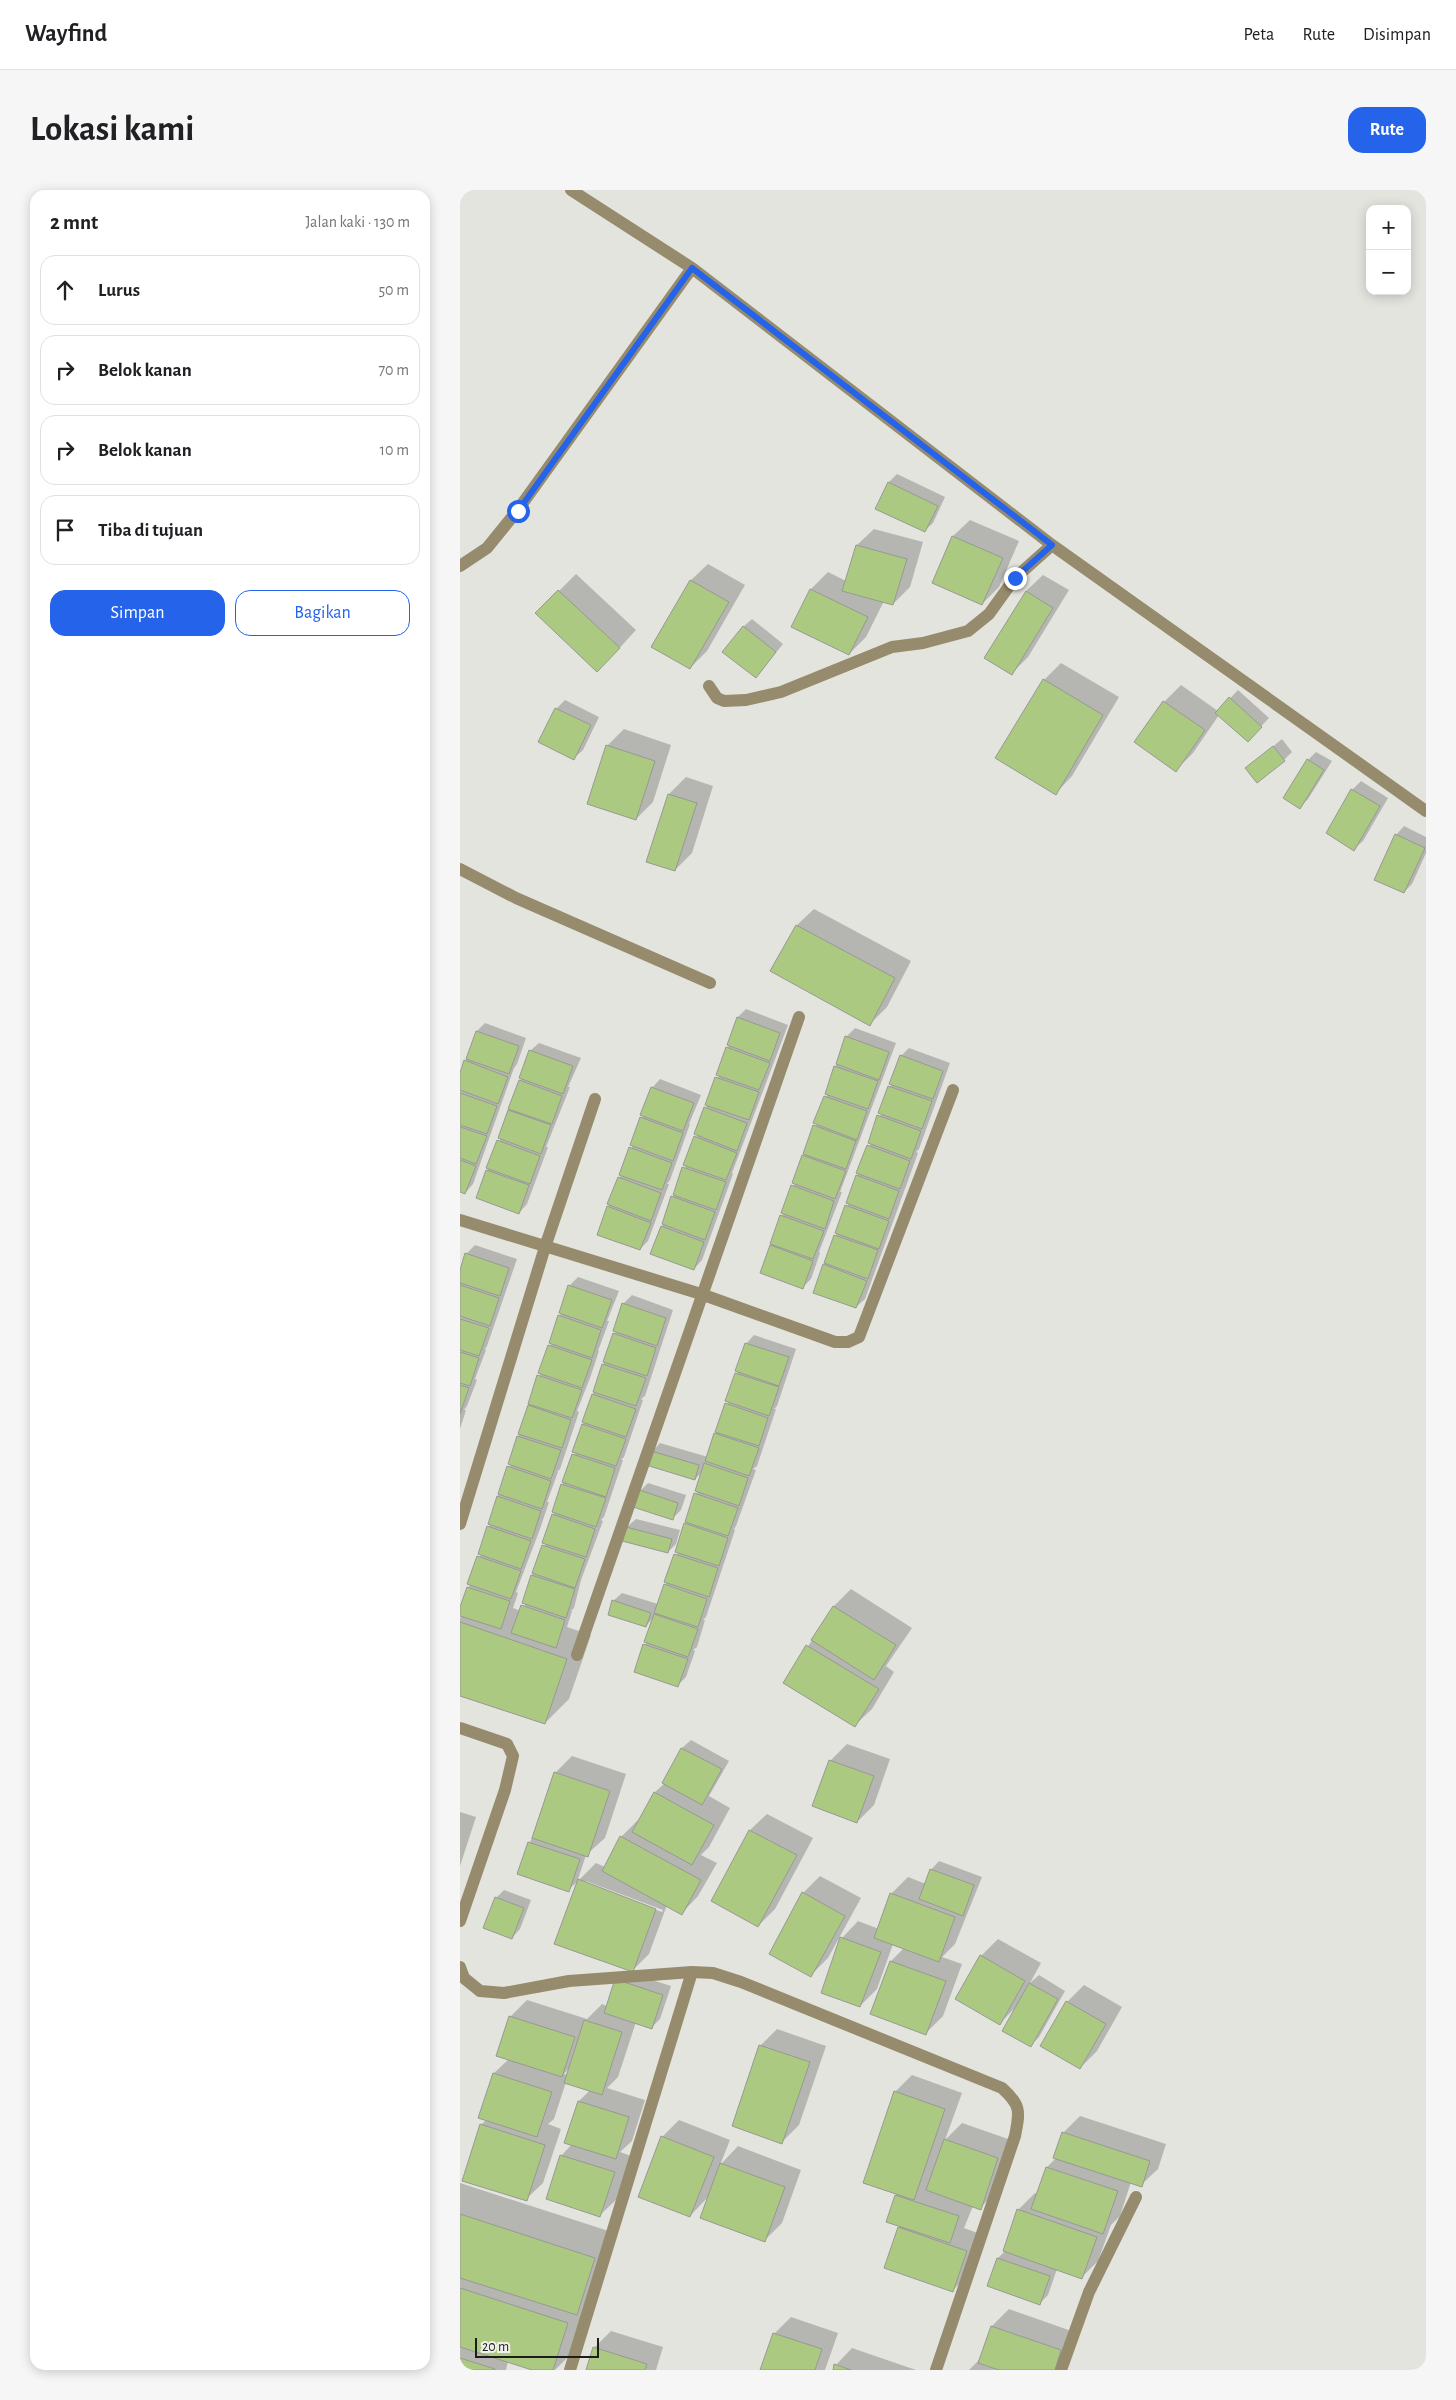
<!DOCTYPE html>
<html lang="id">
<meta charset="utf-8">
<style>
body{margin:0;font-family:"Alegreya Sans",sans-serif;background:#f6f6f6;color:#202124}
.controls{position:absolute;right:15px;top:15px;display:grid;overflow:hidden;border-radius:10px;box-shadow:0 2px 12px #0003}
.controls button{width:45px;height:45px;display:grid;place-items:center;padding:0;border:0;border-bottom:1px solid #e0e0e0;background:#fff;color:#202124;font:25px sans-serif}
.scale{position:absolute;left:15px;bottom:12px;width:124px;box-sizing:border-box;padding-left:5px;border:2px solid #1d1d1c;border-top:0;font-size:14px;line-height:18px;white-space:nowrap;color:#1d1d1c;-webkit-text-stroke:4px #f1f1eb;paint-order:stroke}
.stop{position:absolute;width:15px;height:15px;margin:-11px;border:4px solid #2563eb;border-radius:50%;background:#fff}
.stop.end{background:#2563eb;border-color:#fff;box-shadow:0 1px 5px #0008}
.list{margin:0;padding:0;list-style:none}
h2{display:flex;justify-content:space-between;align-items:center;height:65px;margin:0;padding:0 20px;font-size:21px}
h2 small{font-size:16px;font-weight:400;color:#757577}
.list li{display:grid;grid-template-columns:32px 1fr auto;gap:15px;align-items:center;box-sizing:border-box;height:70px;margin:0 10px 10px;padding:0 10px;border:1px solid #e0e0e0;border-radius:15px}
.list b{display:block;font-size:19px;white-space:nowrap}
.list em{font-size:16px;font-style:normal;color:#757577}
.actions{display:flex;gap:10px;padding:15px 20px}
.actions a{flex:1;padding:11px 0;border:1px solid #2563eb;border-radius:15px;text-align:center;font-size:18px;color:#2563eb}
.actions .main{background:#2563eb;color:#fff}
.icon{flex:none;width:28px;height:28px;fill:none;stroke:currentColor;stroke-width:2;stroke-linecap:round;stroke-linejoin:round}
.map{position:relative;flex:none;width:966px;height:2180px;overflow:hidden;border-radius:15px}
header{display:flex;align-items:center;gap:30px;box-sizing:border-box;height:70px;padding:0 25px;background:#fff;border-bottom:1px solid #e0e0e0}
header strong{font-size:24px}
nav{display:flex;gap:28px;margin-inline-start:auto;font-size:18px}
.intro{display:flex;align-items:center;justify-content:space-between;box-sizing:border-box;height:120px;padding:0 30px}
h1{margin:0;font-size:35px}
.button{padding:12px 22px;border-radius:15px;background:#2563eb;color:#fff;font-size:18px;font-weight:700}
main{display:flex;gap:30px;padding:0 30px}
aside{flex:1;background:#fff;border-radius:15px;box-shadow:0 2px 12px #0003}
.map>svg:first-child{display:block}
</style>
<header>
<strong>Wayfind</strong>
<nav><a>Peta</a><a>Rute</a><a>Disimpan</a></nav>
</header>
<div class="intro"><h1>Lokasi kami</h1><a class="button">Rute</a></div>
<main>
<aside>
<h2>2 mnt<small>Jalan kaki · 130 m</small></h2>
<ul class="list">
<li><svg class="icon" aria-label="ahead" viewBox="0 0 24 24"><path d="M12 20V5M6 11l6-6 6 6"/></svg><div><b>Lurus</b></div><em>50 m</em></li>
<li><svg class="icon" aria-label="right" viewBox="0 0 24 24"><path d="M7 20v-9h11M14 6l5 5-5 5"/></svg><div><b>Belok kanan</b></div><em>70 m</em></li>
<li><svg class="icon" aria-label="right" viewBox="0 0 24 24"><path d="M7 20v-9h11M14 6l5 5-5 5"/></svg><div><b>Belok kanan</b></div><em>10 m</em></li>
<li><svg class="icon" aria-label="arrive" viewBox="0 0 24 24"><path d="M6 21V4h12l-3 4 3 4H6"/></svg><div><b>Tiba di tujuan</b></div></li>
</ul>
<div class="actions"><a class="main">Simpan</a><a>Bagikan</a></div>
</aside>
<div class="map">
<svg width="966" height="2180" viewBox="0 0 966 2180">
<rect width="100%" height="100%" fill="#e3e4de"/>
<!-- shadow -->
<path fill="#0003" fill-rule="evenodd" d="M 437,284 L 485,307 L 473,333 L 464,341 L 416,318 L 429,292 Z
M 510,330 L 559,351 L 539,397 L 522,414 L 474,393 L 493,346 Z
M 414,339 L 463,352 L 450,397 L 433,414 L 424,411 L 406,447 L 389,464 L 333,437 L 351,399 L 368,382 L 386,391 L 397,355 Z
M 248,374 L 285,395 L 247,461 L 230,478 L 193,457 L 231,390 Z
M 116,384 L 176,440 L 154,464 L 77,423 Z
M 583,385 L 609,400 L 568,467 L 552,483 L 566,401 Z
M 292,429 L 323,454 L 296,487 L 283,437 Z
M 601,473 L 659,507 L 612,586 L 596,603 L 584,490 Z
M 721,495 L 758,521 L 778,500 L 809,528 L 788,550 L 759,525 L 733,563 L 716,580 L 704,512 Z
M 105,510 L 139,527 L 123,560 L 114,568 L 96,519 Z
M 164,539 L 211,555 L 193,612 L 176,629 L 147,556 Z
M 822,549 L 832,562 L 824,570 L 787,578 Z
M 856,562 L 872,571 L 848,609 L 840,617 L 848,570 Z
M 226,587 L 253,596 L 232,663 L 215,680 L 188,671 L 209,604 Z
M 901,591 L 928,608 L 903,651 L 894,659 L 867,643 L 892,600 Z
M 944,636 L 966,647 L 966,663 L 952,694 L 944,702 L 936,645 Z
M 354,719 L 451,771 L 427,817 L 410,834 L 337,735 Z
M 286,819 L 328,835 L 272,983 L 273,984 L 242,1070 L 234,1079 L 202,1037 L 238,944 L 236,944 L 259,885 L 278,827 Z
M 25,833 L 66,848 L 57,874 L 54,878 L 13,994 L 5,1003 L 0,1001 L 0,887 L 17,841 Z
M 395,838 L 436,853 L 380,1002 L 382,1002 L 359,1062 L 360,1063 L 351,1089 L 343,1097 L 311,1056 L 346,963 L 357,933 L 355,933 L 368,903 L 366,903 L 386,847 Z
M 79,853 L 121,868 L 108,897 L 110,897 L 86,957 L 88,957 L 67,1014 L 59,1023 L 27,981 L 41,948 L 70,861 Z
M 449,858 L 490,873 L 459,959 L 456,962 L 458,963 L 405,1109 L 396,1117 L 364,1075 L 389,1013 L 397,986 L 411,953 L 441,866 Z
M 200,889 L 241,905 L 229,934 L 230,934 L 210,990 L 207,994 L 209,994 L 188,1051 L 180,1059 L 148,1017 L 173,955 L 192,898 Z
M 15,1055 L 57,1069 L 27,1156 L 25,1159 L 26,1160 L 15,1189 L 17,1190 L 7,1216 L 4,1220 L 6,1220 L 0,1239 L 0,1084 L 6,1064 Z
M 118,1087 L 159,1101 L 147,1131 L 149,1131 L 138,1161 L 139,1161 L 130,1188 L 117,1221 L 119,1222 L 100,1279 L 97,1282 L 98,1282 L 87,1312 L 89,1312 L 80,1339 L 56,1402 L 58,1403 L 53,1418 L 61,1421 L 66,1413 L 64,1412 L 72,1385 L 86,1353 L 102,1295 L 116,1262 L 114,1261 L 133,1204 L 136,1201 L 134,1201 L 156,1141 L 163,1114 L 172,1105 L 213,1120 L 185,1206 L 181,1209 L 183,1210 L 164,1267 L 161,1270 L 163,1270 L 144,1327 L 141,1330 L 143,1331 L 121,1390 L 114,1418 L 111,1421 L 112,1421 L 107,1437 L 131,1445 L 109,1509 L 85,1533 L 0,1505 L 0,1428 L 3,1425 L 0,1424 L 0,1421 L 21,1364 L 38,1306 L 51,1274 L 58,1246 L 61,1244 L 89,1156 L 92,1153 L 109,1096 Z
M 294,1145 L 336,1159 L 317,1216 L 314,1219 L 316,1219 L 297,1276 L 293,1279 L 296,1280 L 276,1336 L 274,1339 L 275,1340 L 246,1427 L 243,1430 L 245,1430 L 237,1457 L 233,1460 L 235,1461 L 226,1487 L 217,1496 L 185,1455 L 187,1452 L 194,1427 L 186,1436 L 153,1411 L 162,1403 L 198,1414 L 218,1362 L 244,1280 L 235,1289 L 192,1262 L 200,1253 L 248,1267 L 269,1211 L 286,1154 Z
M 188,1293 L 226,1305 L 221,1320 L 213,1328 L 180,1301 Z
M 176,1329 L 220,1340 L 216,1354 L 208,1362 L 167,1337 Z
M 391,1399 L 452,1438 L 426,1476 L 434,1482 L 412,1519 L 395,1535 L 325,1492 L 374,1416 Z
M 231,1550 L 269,1571 L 249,1606 L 270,1618 L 249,1657 L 241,1665 L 257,1673 L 238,1706 L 222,1723 L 207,1715 L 189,1764 L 172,1781 L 119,1690 L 136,1673 L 145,1677 L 161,1647 L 178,1630 L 180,1631 L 195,1602 L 205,1593 L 222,1558 ZM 126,1691 L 203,1720 L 202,1722 L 126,1694 Z
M 387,1554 L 430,1569 L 414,1615 L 397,1632 L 370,1571 Z
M 112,1566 L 166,1584 L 145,1648 L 126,1665 L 117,1692 L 108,1700 L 59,1683 L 95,1583 Z
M 0,1622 L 16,1627 L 0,1676 Z
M 307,1624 L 353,1648 L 315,1719 L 298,1736 L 253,1710 L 290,1640 Z
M 479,1671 L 522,1687 L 495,1754 L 482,1767 L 502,1774 L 483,1826 L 466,1843 L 412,1823 L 431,1771 L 444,1758 L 433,1754 L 417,1799 L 400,1816 L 382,1748 L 398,1731 L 419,1739 L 431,1704 L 448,1687 L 466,1694 L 471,1680 Z
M 360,1686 L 401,1708 L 368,1768 L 351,1785 L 343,1703 Z
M 44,1700 L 71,1710 L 60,1739 L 52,1748 L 36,1708 Z
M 538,1749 L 581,1773 L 570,1793 L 579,1785 L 605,1801 L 579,1847 L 571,1855 L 556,1817 L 539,1834 L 521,1766 Z
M 164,1781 L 211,1796 L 200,1829 L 192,1837 L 176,1832 L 158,1887 L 147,1898 L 185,1910 L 172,1951 L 160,1962 L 171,1966 L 157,2009 L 140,2025 L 101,1966 L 112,1954 L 106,1952 L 119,1911 L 130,1900 L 106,1892 L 94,1929 L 88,1934 L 101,1939 L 83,1993 L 66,2009 L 21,1935 L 27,1929 L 34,1883 L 49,1869 L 50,1827 L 67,1810 L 127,1829 L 142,1814 L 147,1816 ZM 110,1877 L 108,1885 L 104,1884 Z
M 624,1795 L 662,1817 L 637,1861 L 620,1878 L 607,1812 Z
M 317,1839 L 366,1856 L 339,1935 L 322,1952 L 300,1856 Z
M 452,1885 L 502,1903 L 485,1950 L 502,1933 L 554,1951 L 537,2001 L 520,2018 L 513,2016 L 504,2038 L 523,2045 L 510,2083 L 493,2100 L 439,2038 L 441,2036 L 427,2031 L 437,2003 L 435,1902 Z
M 620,1926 L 706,1954 L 698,1979 L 681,1995 L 671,1992 L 660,2026 L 651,2035 L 638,2071 L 621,2088 L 597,2079 L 588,2105 L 580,2113 L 529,2095 L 538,2068 L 545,2061 L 558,2020 L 575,2003 L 578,2004 L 587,1977 L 596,1968 L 603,1943 Z
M 219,1930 L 270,1950 L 260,1975 L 278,1956 L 341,1980 L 322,2033 L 305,2050 L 249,2006 L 230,2026 L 202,1947 Z
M 0,1993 L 158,2044 L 114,2161 L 95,2180 L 76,2180 L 48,2171 L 46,2180 L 0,2180 Z
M 549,2119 L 617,2143 L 604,2180 L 509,2180 L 521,2168 L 532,2136 Z
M 331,2127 L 378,2143 L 365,2180 L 302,2180 L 314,2144 Z
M 151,2141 L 203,2157 L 196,2180 L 127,2180 L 135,2157 Z
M 392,2158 L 456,2180 L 374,2180 L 376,2175 Z"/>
<!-- building -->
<path fill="#acc981" stroke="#979994" d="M 428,292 L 478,316 L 465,342 L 415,319 Z
M 492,346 L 543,368 L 522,415 L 472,393 Z
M 396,355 L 447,369 L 433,415 L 382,401 Z
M 230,390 L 269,412 L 230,479 L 191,457 Z
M 350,399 L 408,427 L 389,465 L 331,437 Z
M 98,400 L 160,458 L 137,482 L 75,423 Z
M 566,401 L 593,418 L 552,485 L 524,468 Z
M 283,436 L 316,462 L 296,488 L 262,462 Z
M 583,489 L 643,525 L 596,605 L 535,568 Z
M 769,507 L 802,537 L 788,552 L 755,523 Z
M 703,511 L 745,540 L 716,582 L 674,552 Z
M 95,518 L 131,535 L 114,570 L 78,552 Z
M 146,555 L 195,571 L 176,630 L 127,614 Z
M 813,556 L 825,571 L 797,593 L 785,578 Z
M 847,569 L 864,580 L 840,619 L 823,608 Z
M 891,599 L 920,616 L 894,661 L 866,643 Z
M 208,604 L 237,613 L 215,681 L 186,672 Z
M 935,644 L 965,658 L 944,703 L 914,690 Z
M 336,735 L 435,788 L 410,836 L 310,781 Z
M 277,827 L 320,843 L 310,871 L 267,855 Z
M 16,841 L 59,856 L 49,884 L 6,869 Z
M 385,846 L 429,862 L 419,890 L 376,874 Z
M 266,857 L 310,873 L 299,900 L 256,885 Z
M 69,860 L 113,876 L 103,904 L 59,888 Z
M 440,865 L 483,881 L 473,909 L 429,894 Z
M 4,870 L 48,887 L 38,914 L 0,900 L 0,883 Z
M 374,876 L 418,891 L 408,919 L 365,904 Z
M 255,887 L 299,902 L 289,930 L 245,915 Z
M 59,890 L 102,906 L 92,934 L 48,919 Z
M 428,896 L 472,911 L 462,939 L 418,923 Z
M 191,897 L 234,913 L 223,941 L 180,925 Z
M 0,903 L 37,916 L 27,944 L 0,935 Z
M 364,906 L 407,921 L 397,950 L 353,933 Z
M 244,917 L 287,933 L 277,961 L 234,944 Z
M 48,920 L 91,935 L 81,964 L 38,948 Z
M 417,925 L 461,941 L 451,969 L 408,953 Z
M 180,927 L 223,943 L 213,971 L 170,955 Z
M 353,935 L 396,951 L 386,979 L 343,964 Z
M 0,937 L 27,946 L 16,974 L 0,968 Z
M 234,946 L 277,963 L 266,990 L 223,975 Z
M 37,950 L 80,966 L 70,994 L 26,978 Z
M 407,955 L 450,971 L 440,999 L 396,983 Z
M 169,957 L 212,973 L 202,1000 L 159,985 Z
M 342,965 L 386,981 L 375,1009 L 332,993 Z
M 0,970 L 16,976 L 5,1004 L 0,1002 Z
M 222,977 L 266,992 L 256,1020 L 213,1005 Z
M 26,980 L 69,995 L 59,1024 L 16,1008 Z
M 396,985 L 439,1001 L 429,1029 L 386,1013 Z
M 158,987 L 201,1003 L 191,1031 L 147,1014 Z
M 331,995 L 374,1011 L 365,1039 L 321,1023 Z
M 211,1006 L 255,1022 L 245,1050 L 202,1034 Z
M 385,1015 L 429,1031 L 419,1059 L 375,1043 Z
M 147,1016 L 191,1033 L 180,1060 L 137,1045 Z
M 320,1025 L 364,1041 L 353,1069 L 310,1054 Z
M 201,1036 L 244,1052 L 234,1080 L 190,1064 Z
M 374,1045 L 418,1060 L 408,1089 L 364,1073 Z
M 310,1055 L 353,1071 L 343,1099 L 300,1083 Z
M 5,1063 L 49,1078 L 40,1106 L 0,1093 L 0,1080 Z
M 363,1074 L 407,1091 L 396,1118 L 353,1103 Z
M 0,1095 L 39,1108 L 30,1136 L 0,1126 Z
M 108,1095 L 152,1110 L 142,1138 L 99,1123 Z
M 162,1113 L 206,1128 L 197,1156 L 153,1141 Z
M 98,1125 L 141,1140 L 132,1168 L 89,1153 Z
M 0,1129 L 29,1138 L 19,1166 L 0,1160 Z
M 153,1143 L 196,1158 L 187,1186 L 143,1172 Z
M 285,1153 L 329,1167 L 319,1196 L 275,1181 Z
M 88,1155 L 132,1170 L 122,1198 L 78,1183 Z
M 0,1162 L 19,1168 L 10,1196 L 0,1193 Z
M 142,1174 L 186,1188 L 176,1216 L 133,1202 Z
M 275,1183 L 319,1197 L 309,1226 L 265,1211 Z
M 77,1185 L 122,1200 L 112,1228 L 68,1214 Z
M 0,1195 L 9,1198 L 0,1224 Z
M 132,1204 L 176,1219 L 166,1247 L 122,1232 Z
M 265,1213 L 308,1228 L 299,1256 L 255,1242 Z
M 68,1215 L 111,1230 L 102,1258 L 58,1244 Z
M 122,1234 L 166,1249 L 156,1276 L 112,1262 Z
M 254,1243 L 299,1258 L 289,1286 L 245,1271 Z
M 57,1246 L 101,1260 L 91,1289 L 48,1274 Z
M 191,1261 L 239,1275 L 235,1290 L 186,1275 Z
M 112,1264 L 155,1278 L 146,1307 L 102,1292 Z
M 244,1273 L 288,1288 L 279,1316 L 235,1301 Z
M 47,1276 L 91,1291 L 82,1319 L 38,1304 Z
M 101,1294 L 146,1308 L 136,1337 L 92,1322 Z
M 179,1300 L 218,1313 L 213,1330 L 173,1317 Z
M 234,1303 L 278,1318 L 268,1346 L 225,1332 Z
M 37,1306 L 81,1321 L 72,1349 L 28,1334 Z
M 92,1324 L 135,1339 L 126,1367 L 82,1353 Z
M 224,1333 L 268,1348 L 259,1376 L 215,1362 Z
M 27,1336 L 71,1351 L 61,1379 L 18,1364 Z
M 166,1337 L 212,1349 L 208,1363 L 162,1351 Z
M 82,1355 L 125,1369 L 115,1398 L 72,1383 Z
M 214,1364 L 258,1378 L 249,1407 L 204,1392 Z
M 17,1366 L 61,1381 L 51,1409 L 7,1394 Z
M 71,1385 L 115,1399 L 106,1428 L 62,1413 Z
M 204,1394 L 247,1409 L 238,1437 L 194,1423 Z
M 7,1397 L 50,1411 L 41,1439 L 0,1426 L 0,1417 Z
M 152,1410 L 191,1423 L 186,1437 L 148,1425 Z
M 61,1415 L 105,1430 L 96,1458 L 51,1443 Z
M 373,1416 L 436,1455 L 414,1490 L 351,1450 Z
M 194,1424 L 238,1439 L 228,1467 L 184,1452 Z
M 0,1432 L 107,1469 L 85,1534 L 0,1506 Z
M 183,1454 L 228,1469 L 218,1497 L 174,1482 Z
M 346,1455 L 419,1499 L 395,1537 L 323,1493 Z
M 221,1558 L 262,1579 L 242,1615 L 202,1593 Z
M 369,1570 L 414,1586 L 397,1633 L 352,1616 Z
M 94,1582 L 150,1601 L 128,1667 L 72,1648 Z
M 194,1602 L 254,1635 L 232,1675 L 172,1642 Z
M 289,1640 L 337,1665 L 298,1737 L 251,1711 Z
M 160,1646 L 241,1690 L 222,1725 L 142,1681 Z
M 68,1652 L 120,1669 L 109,1702 L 57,1684 Z
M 470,1679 L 514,1695 L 503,1726 L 459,1709 Z
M 118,1689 L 196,1719 L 173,1782 L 94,1754 Z
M 342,1702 L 385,1726 L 351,1787 L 309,1764 Z
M 430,1703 L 495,1727 L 479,1772 L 414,1748 Z
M 35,1707 L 64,1718 L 52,1749 L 23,1738 Z
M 380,1747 L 421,1762 L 400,1817 L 361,1803 Z
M 520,1765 L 565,1791 L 540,1835 L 495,1809 Z
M 430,1771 L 486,1791 L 466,1845 L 410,1824 Z
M 155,1789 L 203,1805 L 192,1839 L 144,1823 Z
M 569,1793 L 598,1809 L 571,1857 L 542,1841 Z
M 606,1811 L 646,1834 L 620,1879 L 580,1856 Z
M 49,1826 L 115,1847 L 102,1887 L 36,1866 Z
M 124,1830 L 162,1842 L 142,1905 L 104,1893 Z
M 299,1855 L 350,1872 L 322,1954 L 272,1936 Z
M 33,1883 L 92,1902 L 77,1947 L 18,1928 Z
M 434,1901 L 485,1919 L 454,2010 L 403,1993 Z
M 118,1911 L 169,1927 L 156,1969 L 104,1953 Z
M 20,1934 L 85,1955 L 67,2011 L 2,1991 Z
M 602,1942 L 690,1971 L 682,1997 L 593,1968 Z
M 201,1946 L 254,1967 L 230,2027 L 178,2007 Z
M 484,1949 L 538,1968 L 521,2020 L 466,2000 Z
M 100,1965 L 155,1982 L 140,2027 L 86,2009 Z
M 260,1973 L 325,1997 L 305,2052 L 240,2028 Z
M 586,1977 L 658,2001 L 643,2044 L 571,2019 Z
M 435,2005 L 499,2026 L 490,2053 L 426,2032 Z
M 557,2019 L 637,2047 L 622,2089 L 543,2061 Z
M 0,2024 L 135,2068 L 117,2125 L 0,2088 Z
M 438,2037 L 507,2061 L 493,2102 L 424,2078 Z
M 537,2068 L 590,2086 L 580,2115 L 527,2096 Z
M 0,2098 L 108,2133 L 93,2180 L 72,2180 L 0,2157 Z
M 531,2136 L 601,2160 L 595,2180 L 539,2180 L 518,2173 Z
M 313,2143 L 362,2159 L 355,2180 L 300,2180 Z
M 133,2157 L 187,2174 L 185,2180 L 126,2180 Z
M 0,2168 L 35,2179 L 35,2180 L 0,2180 Z
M 374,2174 L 391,2180 L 373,2180 Z"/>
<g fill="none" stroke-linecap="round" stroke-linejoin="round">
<!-- minor -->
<path stroke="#968b6c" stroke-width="12" d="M 111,0 L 232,78 L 592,355 L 966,621
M 0,376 L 27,358 L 57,321 L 232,78
M 249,496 L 257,508 L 264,511 L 286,510 L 321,502 L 432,457 L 463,453 L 508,441 L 529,424 L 555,388 L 592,355
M 0,679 L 56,708 L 250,793
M 0,1030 L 241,1104 L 375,1152 L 388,1152 L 399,1147 L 493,900
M 0,1334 L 85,1057 L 135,909
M 117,1465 L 339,827
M 0,1538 L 47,1554 L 53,1566 L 45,1600 L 0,1731
M 0,1777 L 4,1788 L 20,1801 L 44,1803 L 109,1791 L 232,1782
M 110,2180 L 232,1782 L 253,1783 L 281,1792 L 542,1898 C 561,1915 560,1921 555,1946 L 476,2180
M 601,2180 L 629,2102 L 676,2007"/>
</g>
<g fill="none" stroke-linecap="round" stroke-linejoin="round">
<!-- route -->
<path stroke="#2563eb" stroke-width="6" d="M 58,321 L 232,78 L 592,355 L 555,388"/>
</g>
</svg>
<div class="controls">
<button>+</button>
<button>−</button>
</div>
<div class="scale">20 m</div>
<div class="stop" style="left:58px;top:321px"></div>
<div class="stop end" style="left:555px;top:388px"></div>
</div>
</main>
